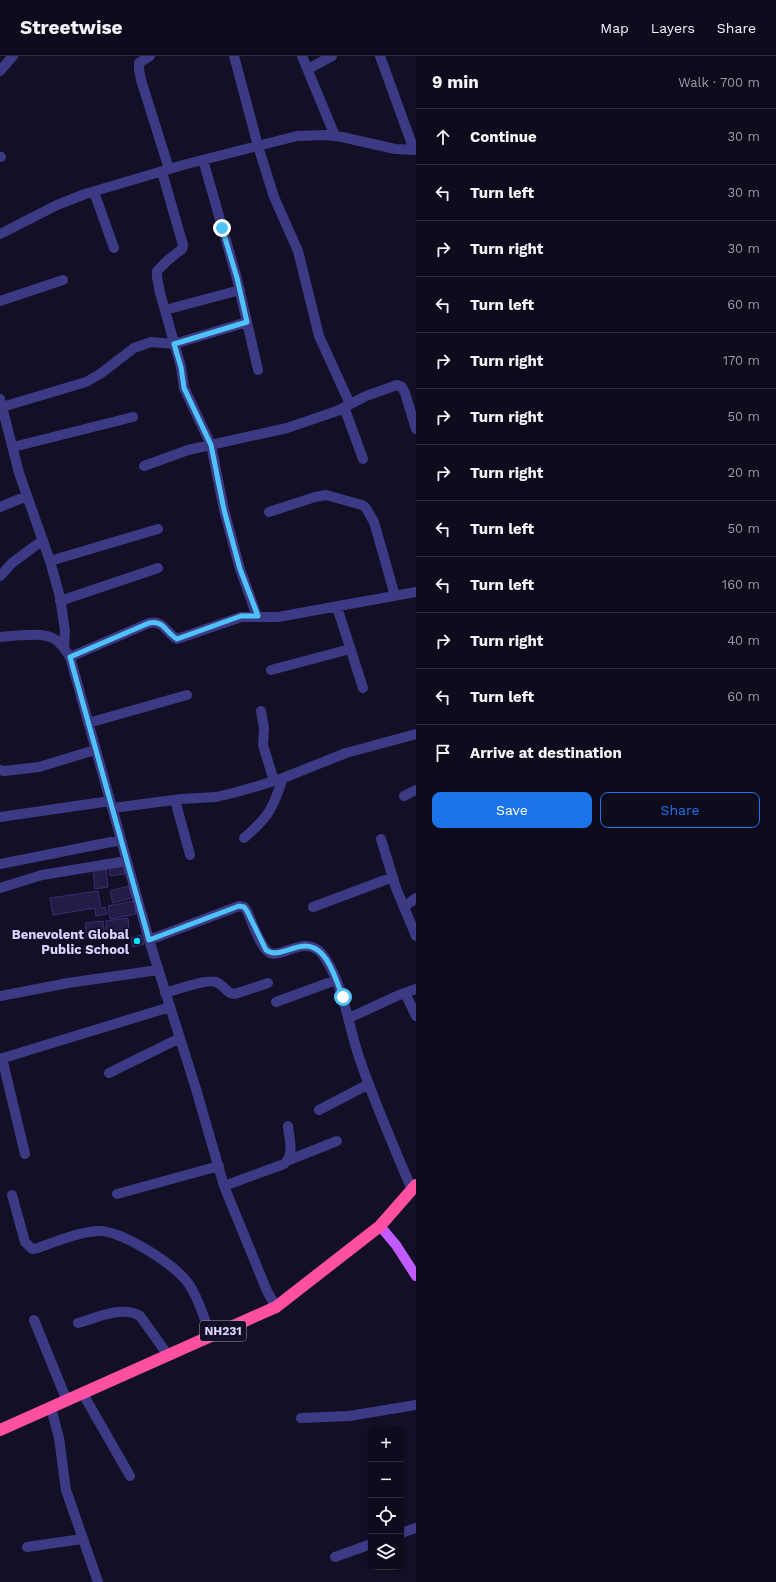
<!DOCTYPE html>
<meta charset="utf-8">
<style>
body{margin:0;font-family:"Work Sans",sans-serif;background:#171425;color:#f1f3f6}
.controls{position:absolute;right:12px;bottom:12px;display:grid;overflow:hidden;border-radius:8px;box-shadow:0 1px 3px #0004}
.controls button{width:36px;height:36px;display:grid;place-items:center;padding:0;border:0;border-bottom:1px solid #2e2b3b;background:#0e0b1c;color:#f1f3f6;font:20px sans-serif}
.stop{position:absolute;width:12px;height:12px;margin:-9px;border:3px solid #4fc3f7;border-radius:50%;background:#fff}
.stop.end{background:#4fc3f7;border-color:#fff;box-shadow:0 1px 4px #0008}
.list{margin:0;padding:0;list-style:none}
h2{display:flex;justify-content:space-between;align-items:center;height:52px;margin:0;padding:0 16px;font-size:17px}
h2 small{font-size:13px;font-weight:400;color:#9b9ba3}
.list li{display:grid;grid-template-columns:26px 1fr auto;gap:12px;align-items:center;box-sizing:border-box;height:56px;padding:0 16px;border-top:1px solid #2e2b3b}
.list b{display:block;font-size:15px;white-space:nowrap}
.list em{font-size:13px;font-style:normal;color:#9b9ba3}
.actions{display:flex;gap:8px;padding:12px 16px}
.actions a{flex:1;padding:9px 0;border:1px solid #1a73e8;border-radius:8px;text-align:center;font-size:14px;color:#1a73e8}
.actions .main{background:#1a73e8;color:#fff}
.icon{flex:none;width:22px;height:22px;fill:none;stroke:currentColor;stroke-width:2;stroke-linecap:round;stroke-linejoin:round}
.map{position:relative;flex:none;width:416px;height:1526px;overflow:hidden}
header{display:flex;align-items:center;gap:24px;box-sizing:border-box;height:56px;padding:0 20px;background:#0e0b1c;border-bottom:1px solid #2e2b3b}
header strong{font-size:19px}
nav{display:flex;gap:22px;margin-inline-start:auto;font-size:14px}
main{display:flex}
aside{flex:1;background:#0e0b1c}
.map>svg:first-child{display:block}
</style>
<header>
<strong>Streetwise</strong>
<nav><a>Map</a><a>Layers</a><a>Share</a></nav>
</header>
<main>
<div class="map">
<svg width="416" height="1526" viewBox="0 0 416 1526">
<rect width="100%" height="100%" fill="#130f26"/>
<!-- building -->
<path fill="#241b47" stroke="#3b2d73" d="M 123,809 L 125,818 L 110,820 L 109,812 Z
M 106,812 L 108,831 L 95,833 L 93,814 Z
M 129,830 L 132,842 L 113,847 L 110,835 Z
M 98,835 L 101,852 L 105,851 L 107,858 L 96,860 L 95,852 L 53,859 L 50,842 Z
M 134,845 L 136,858 L 110,863 L 108,850 Z
M 128,862 L 129,876 L 107,878 L 106,865 Z
M 103,865 L 105,879 L 87,882 L 85,867 Z
M 141,879 L 144,888 L 133,891 L 131,882 Z"/>
<g fill="none" stroke-linecap="round" stroke-linejoin="round">
<!-- minor -->
<path stroke="#3d3a85" stroke-width="10" d="M 150,0 L 139,7 L 139,13 L 141,24 L 169,113
M 234,0 L 258,90 L 274,141 L 298,195 L 319,280 L 350,348
M 302,0 L 335,80
M 380,0 L 414,94
M 308,13 L 332,0
M 0,15 L 13,0
M 0,101 L 1,101
M 203,104 L 237,223 L 258,314
M 162,116 L 183,189 L 182,193 L 168,204 L 157,215 L 157,221 L 160,237 L 181,311 L 184,332 L 211,389 L 224,454 L 240,513 L 257,560
M 94,136 L 114,192
M 0,178 L 57,149 L 85,138 L 183,109 L 297,80 L 326,79 L 342,81 L 395,93 L 416,94
M 0,245 L 63,224
M 165,254 L 240,234
M 0,343 L 19,417 L 50,505 L 60,541 L 65,575 L 64,592
M 2,351 L 86,326 L 100,318 L 134,292 L 151,286 L 174,288 L 247,266
M 344,351 L 363,403
M 13,391 L 133,361
M 144,410 L 188,394 L 287,372 L 337,355 L 366,340 L 397,329 L 402,331 L 405,337 L 416,373
M 0,451 L 27,440
M 269,456 L 315,441 L 326,439 L 362,449 L 366,452 L 374,466 L 395,540
M 50,505 L 158,473
M 0,520 L 12,507 L 43,484
M 60,545 L 158,512
M 337,551 L 363,632
M 0,581 C 14,580 45,575 56,584 C 62,588 66,595 70,601 L 149,884 L 196,1033 L 224,1130 L 267,1235 L 276,1251
M 70,601 L 149,567 C 164,564 165,576 177,583 L 241,561 L 278,561 L 416,536
M 271,614 L 350,593
M 261,655 L 264,672 L 263,689 L 274,725
M 88,667 L 187,639
M 0,714 L 4,715 L 39,711 L 95,694
M 404,740 L 416,734
M 175,744 L 190,799
M 113,752 L 181,743 L 216,741 L 233,737 L 258,730 L 283,722 L 346,697 L 416,678
M 0,761 L 110,745
M 244,782 C 269,761 273,752 283,722
M 381,783 L 396,832 L 416,880
M 0,808 L 121,784
M 0,832 L 42,819 L 127,805
M 313,851 L 393,821
M 404,851 L 416,842
M 149,884 L 239,850 L 244,851 L 247,855 C 251,864 261,893 270,897 C 282,903 308,875 325,902 C 345,933 348,970 360,1004 C 375,1048 394,1091 412,1134
M 165,937 C 176,934 210,921 218,927 C 222,929 226,934 230,937 L 235,938 L 268,927
M 405,937 L 416,960
M 0,940 L 68,927 L 158,914
M 276,946 L 336,924
M 349,962 L 399,939 L 416,933
M 2,1002 L 25,1098
M 0,1003 L 170,951
M 109,1017 L 180,982
M 319,1054 L 369,1028
M 289,1104 L 337,1085
M 224,1130 L 284,1108 C 295,1099 289,1082 288,1070
M 117,1138 L 219,1110
M 12,1139 L 25,1186 L 32,1193 L 38,1192 C 57,1185 76,1177 97,1175 C 120,1173 174,1208 188,1227 C 199,1242 204,1263 211,1280
M 34,1264 L 67,1345
M 78,1267 C 96,1262 123,1249 140,1260 L 168,1299
M 83,1338 L 130,1420
M 51,1352 L 59,1382 L 66,1434 L 98,1526
M 301,1362 L 349,1360 L 416,1349
M 401,1477 L 416,1472
M 27,1491 L 82,1483
M 335,1501 L 371,1488"/>
<!-- major -->
<path stroke="#c25bff" stroke-width="10" d="M 380,1170 L 396,1189 L 416,1220"/>
<!-- highway -->
<path stroke="#ff4fa3" stroke-width="12" d="M 0,1374 L 276,1251 L 380,1170 L 416,1129"/>
</g>
<g fill="none" stroke-linecap="round" stroke-linejoin="round">
<!-- route -->
<path stroke="#4fc3f7" stroke-width="5" d="M 222,172 L 237,222 L 247,266 L 174,288 L 181,311 L 184,332 L 211,389 L 224,454 L 240,513 L 258,560 L 241,560 L 177,583 C 165,576 164,564 149,567 L 70,601 L 149,884 L 239,850 L 244,851 L 247,855 L 266,894 C 282,906 303,876 323,899 C 333,910 337,928 343,941"/>
</g>
<!-- markers -->
<circle fill="#00e5ff" stroke="#130f26" stroke-width="1.5" cx="137" cy="885" r="4"/>
<g text-anchor="middle" stroke-width="3.5" stroke-linejoin="round" paint-order="stroke">
<!-- shield labels -->
<rect fill="#130f26" stroke="#9e99be" stroke-width="1" x="200" y="1265" width="46" height="20" rx="3"/>
<g font-size="12" font-weight="bold" fill="#d9d4ff">
<text x="223" y="1279">NH231</text>
</g>
<!-- poi labels -->
<g font-size="13" font-weight="bold" fill="#d9d4ff" stroke="#130f26" text-anchor="end">
<text x="129" y="883">Benevolent Global<tspan x="129" dy="15">Public School</tspan></text>
</g>
</g>
</svg>
<div class="controls">
<button>+</button>
<button>−</button>
<button><svg class="icon" aria-label="locate" viewBox="0 0 24 24"><circle cx="12" cy="12" r="6"/><path d="M12 2v4M12 18v4M2 12h4M18 12h4"/></svg></button>
<button><svg class="icon" aria-label="layers" viewBox="0 0 24 24"><path d="M12 4l9 5-9 5-9-5zM3 14l9 5 9-5"/></svg></button>
</div>
<div class="stop" style="left:343px;top:941px"></div>
<div class="stop end" style="left:222px;top:172px"></div>
</div>
<aside>
<h2>9 min<small>Walk · 700 m</small></h2>
<ul class="list">
<li><svg class="icon" aria-label="ahead" viewBox="0 0 24 24"><path d="M12 20V5M6 11l6-6 6 6"/></svg><div><b>Continue</b></div><em>30 m</em></li>
<li><svg class="icon" aria-label="left" viewBox="0 0 24 24"><path d="M17 20v-9H6M10 6l-5 5 5 5"/></svg><div><b>Turn left</b></div><em>30 m</em></li>
<li><svg class="icon" aria-label="right" viewBox="0 0 24 24"><path d="M7 20v-9h11M14 6l5 5-5 5"/></svg><div><b>Turn right</b></div><em>30 m</em></li>
<li><svg class="icon" aria-label="left" viewBox="0 0 24 24"><path d="M17 20v-9H6M10 6l-5 5 5 5"/></svg><div><b>Turn left</b></div><em>60 m</em></li>
<li><svg class="icon" aria-label="right" viewBox="0 0 24 24"><path d="M7 20v-9h11M14 6l5 5-5 5"/></svg><div><b>Turn right</b></div><em>170 m</em></li>
<li><svg class="icon" aria-label="right" viewBox="0 0 24 24"><path d="M7 20v-9h11M14 6l5 5-5 5"/></svg><div><b>Turn right</b></div><em>50 m</em></li>
<li><svg class="icon" aria-label="right" viewBox="0 0 24 24"><path d="M7 20v-9h11M14 6l5 5-5 5"/></svg><div><b>Turn right</b></div><em>20 m</em></li>
<li><svg class="icon" aria-label="left" viewBox="0 0 24 24"><path d="M17 20v-9H6M10 6l-5 5 5 5"/></svg><div><b>Turn left</b></div><em>50 m</em></li>
<li><svg class="icon" aria-label="left" viewBox="0 0 24 24"><path d="M17 20v-9H6M10 6l-5 5 5 5"/></svg><div><b>Turn left</b></div><em>160 m</em></li>
<li><svg class="icon" aria-label="right" viewBox="0 0 24 24"><path d="M7 20v-9h11M14 6l5 5-5 5"/></svg><div><b>Turn right</b></div><em>40 m</em></li>
<li><svg class="icon" aria-label="left" viewBox="0 0 24 24"><path d="M17 20v-9H6M10 6l-5 5 5 5"/></svg><div><b>Turn left</b></div><em>60 m</em></li>
<li><svg class="icon" aria-label="arrive" viewBox="0 0 24 24"><path d="M6 21V4h12l-3 4 3 4H6"/></svg><div><b>Arrive at destination</b></div></li>
</ul>
<div class="actions"><a class="main">Save</a><a>Share</a></div>
</aside>
</main>
